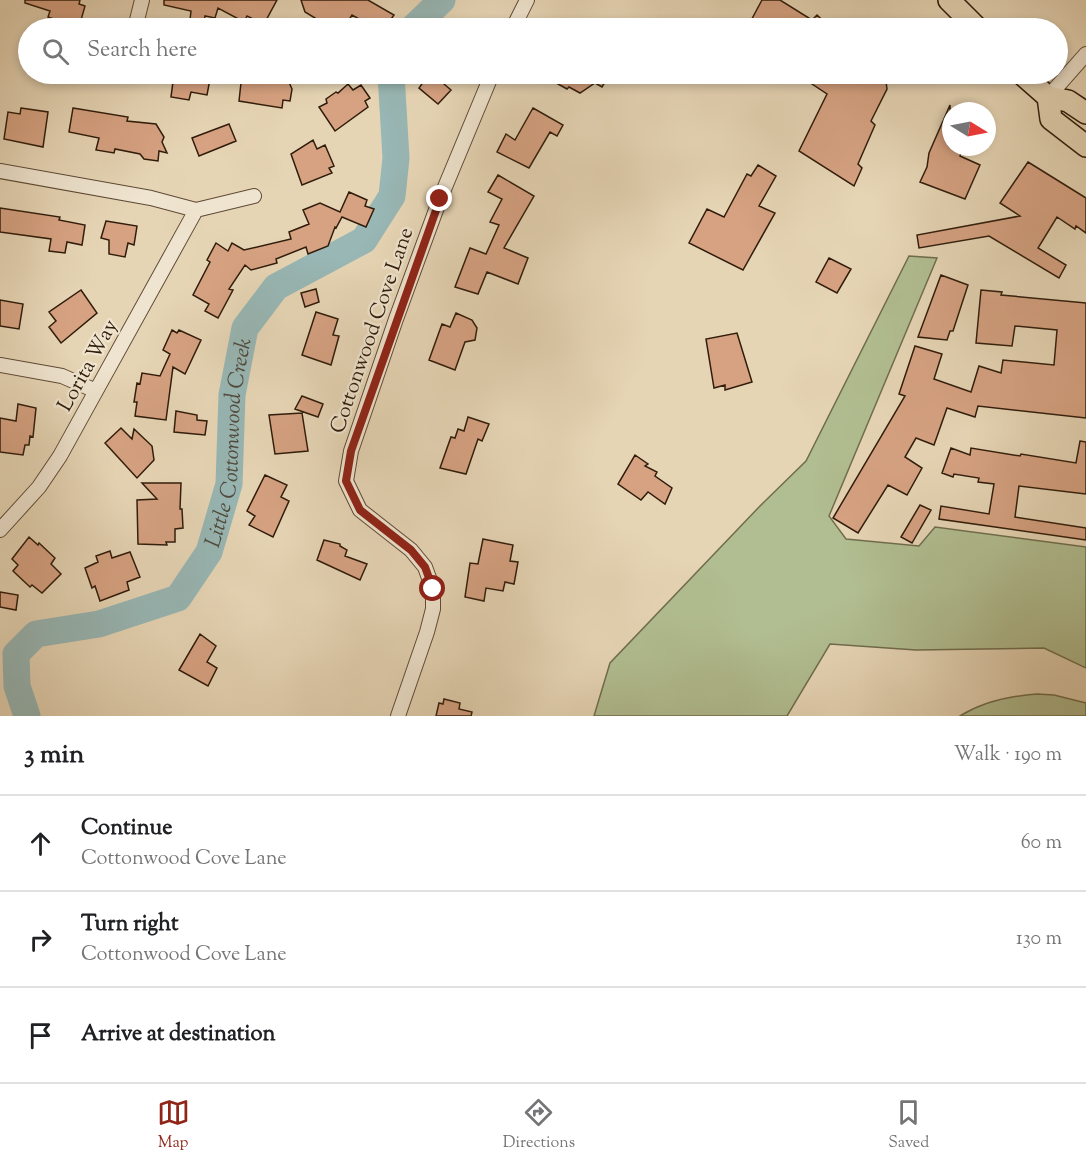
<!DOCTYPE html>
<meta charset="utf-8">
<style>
body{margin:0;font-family:"Sorts Mill Goudy",serif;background:#f6f6f6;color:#202124}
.compass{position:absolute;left:942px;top:102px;width:54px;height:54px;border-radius:50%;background:#fff;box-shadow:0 3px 9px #0003;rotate:100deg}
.stop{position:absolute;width:18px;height:18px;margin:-14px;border:4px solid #8f2418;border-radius:50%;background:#fff}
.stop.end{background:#8f2418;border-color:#fff;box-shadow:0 2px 6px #0008}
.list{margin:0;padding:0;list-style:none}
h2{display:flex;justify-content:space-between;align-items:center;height:78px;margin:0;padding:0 24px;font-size:26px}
h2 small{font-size:20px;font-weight:400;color:#757577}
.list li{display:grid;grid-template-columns:39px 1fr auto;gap:18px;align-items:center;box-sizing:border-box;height:96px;padding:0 24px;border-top:2px solid #e0e0e0}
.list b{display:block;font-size:22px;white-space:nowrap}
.list p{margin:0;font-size:20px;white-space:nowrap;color:#757577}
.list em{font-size:20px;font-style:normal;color:#757577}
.icon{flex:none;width:33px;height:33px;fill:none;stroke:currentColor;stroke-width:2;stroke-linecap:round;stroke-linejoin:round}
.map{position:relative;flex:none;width:1086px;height:716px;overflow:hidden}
.search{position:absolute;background:#fff;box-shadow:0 3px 9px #0003;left:18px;right:18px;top:18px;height:66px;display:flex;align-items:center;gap:15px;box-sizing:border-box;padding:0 21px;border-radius:33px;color:#757577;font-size:22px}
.sheet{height:366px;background:#fff}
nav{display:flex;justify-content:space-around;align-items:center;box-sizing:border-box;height:84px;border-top:2px solid #e0e0e0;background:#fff;font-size:16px;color:#757577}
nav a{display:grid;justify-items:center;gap:3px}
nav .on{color:#8f2418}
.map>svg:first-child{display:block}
</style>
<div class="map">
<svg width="1086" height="716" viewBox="0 0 1086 716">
<rect width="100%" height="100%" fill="#e6d5b5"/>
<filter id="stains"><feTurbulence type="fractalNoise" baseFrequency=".00333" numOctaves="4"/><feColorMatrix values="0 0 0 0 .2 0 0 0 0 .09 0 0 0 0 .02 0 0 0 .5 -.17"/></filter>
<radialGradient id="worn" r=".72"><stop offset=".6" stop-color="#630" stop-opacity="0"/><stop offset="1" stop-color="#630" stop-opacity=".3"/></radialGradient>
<!-- green -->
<path fill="#b1be91" stroke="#706d4e" stroke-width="1.5" d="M 909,256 L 937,258 L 829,516 L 846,539 L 919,546 L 935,527 L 1086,547 L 1086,668 L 1044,648 L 916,650 L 830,644 L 787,716 L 594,716 L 610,663 L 759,507 L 806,461 Z
M 1037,694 L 1054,695 L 1086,703 L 1086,716 L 960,716 C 984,701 1010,696 1037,694 Z"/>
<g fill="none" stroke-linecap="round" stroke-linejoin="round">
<!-- river -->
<g stroke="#98b7b5" stroke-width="27">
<path d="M 413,28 L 442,0"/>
<path id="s1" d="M 27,716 L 17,686 L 16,654 L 36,634 L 99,624 L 178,598 L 209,552 L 229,484 L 232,395 L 245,328 L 276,287 L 364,240 L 392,196 L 396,158 L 391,74"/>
</g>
</g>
<!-- building -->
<path fill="#d6a282" stroke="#301c0b" stroke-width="1.5" d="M 25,0 L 80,0 L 79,4 L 85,6 L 81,20 L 78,19 L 76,27 L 48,17 L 50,11 L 25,3 Z
M 164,0 L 277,0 L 264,24 L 247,16 L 244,22 L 218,8 L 215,18 L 205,16 L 204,23 L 190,20 L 191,11 L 164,5 Z
M 301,0 L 368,0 L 394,15 L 385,28 L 375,28 L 352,15 L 344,28 L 322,28 L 320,21 L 305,12 Z
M 762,0 L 780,0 L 812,20 L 817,15 L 831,28 L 747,28 Z
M 174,74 L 211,74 L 207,95 L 191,92 L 189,100 L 171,97 Z
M 242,74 L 285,75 L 284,80 L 288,80 L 292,89 L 290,101 L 283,100 L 282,108 L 239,101 Z
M 429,74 L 452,74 L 444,84 L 451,90 L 438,104 L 419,88 Z
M 540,74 L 610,74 L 602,87 L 595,83 L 580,93 L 569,87 L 567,89 Z
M 797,74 L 885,74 L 887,89 L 871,121 L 875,125 L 858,164 L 862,168 L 854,186 L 799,151 L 827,94 Z
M 348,84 L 353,90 L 361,85 L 370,98 L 365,101 L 368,107 L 335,131 L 319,107 L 327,103 L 326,99 L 336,92 L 338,93 Z
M 950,105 L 951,147 L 963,147 L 960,156 L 980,165 L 965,199 L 920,182 L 927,167 L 929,153 Z
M 21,108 L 48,112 L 43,147 L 4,139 L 8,112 L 20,114 Z
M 73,108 L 128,117 L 127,121 L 156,124 L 164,137 L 162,142 L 167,153 L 159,151 L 158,161 L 144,159 L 140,154 L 115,149 L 114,153 L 96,150 L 99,138 L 69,132 Z
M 533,108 L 563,125 L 557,136 L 550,132 L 529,168 L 497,152 L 506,134 L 515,140 Z
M 229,124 L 236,141 L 199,156 L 192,138 Z
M 313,140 L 317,149 L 325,145 L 334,166 L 329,168 L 332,173 L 302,185 L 291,154 Z
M 1028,162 L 1086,198 L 1086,233 L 1076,226 L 1075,229 L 1057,217 L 1038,248 L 1066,265 L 1059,278 L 989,236 L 919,248 L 917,235 L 1020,216 L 1000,203 Z
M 758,165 L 776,176 L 759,206 L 775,213 L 743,270 L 689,243 L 707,209 L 724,217 L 747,174 L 751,176 Z
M 498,175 L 534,196 L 504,248 L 528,258 L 518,284 L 487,272 L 478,294 L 455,287 L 470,248 L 486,254 L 499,225 L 490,222 L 502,199 L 488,192 Z
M 349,192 L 367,200 L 365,206 L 374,209 L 366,227 L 342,217 L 336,228 L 335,227 L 328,246 L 308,254 L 306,247 L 276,259 L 277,263 L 251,270 L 245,265 L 229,289 L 233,290 L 218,318 L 205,311 L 209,304 L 193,295 L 210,262 L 207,260 L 216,243 L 228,251 L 232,243 L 244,250 L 291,239 L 289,232 L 309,224 L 303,210 L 320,203 L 340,212 Z
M 0,208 L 60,217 L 59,220 L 85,225 L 82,245 L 67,242 L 65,253 L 49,251 L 51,239 L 0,232 Z
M 106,221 L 137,226 L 134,245 L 128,243 L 125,257 L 109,254 L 109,240 L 101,238 Z
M 829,258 L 851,269 L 837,293 L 816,282 Z
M 941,275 L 968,285 L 953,331 L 950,331 L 947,340 L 918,337 Z
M 316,289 L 319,302 L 305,307 L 301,293 Z
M 81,290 L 97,313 L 61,343 L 49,327 L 56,321 L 49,312 Z
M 981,290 L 1002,292 L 1001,295 L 1086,303 L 1086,418 L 978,406 L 975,417 L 947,408 L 934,445 L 916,438 L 905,457 L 922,468 L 907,495 L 888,485 L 858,533 L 833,518 L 905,396 L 899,394 L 915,346 L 942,354 L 934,379 L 971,392 L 979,366 L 1001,373 L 1003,360 L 1054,365 L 1057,330 L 1015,326 L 1012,346 L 976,343 Z
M 0,300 L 23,304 L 19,329 L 0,326 Z
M 316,312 L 338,319 L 333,335 L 339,336 L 331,365 L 302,355 Z
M 456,313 L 472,320 L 477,328 L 475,340 L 465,342 L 455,370 L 429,360 L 442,324 L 450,327 Z
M 172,330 L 177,333 L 179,330 L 201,340 L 185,374 L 173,367 L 166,420 L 135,416 L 137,402 L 134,402 L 137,383 L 140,384 L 142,373 L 160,376 L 170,354 L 163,350 Z
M 737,333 L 752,382 L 725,390 L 725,385 L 714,388 L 706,339 Z
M 302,396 L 323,404 L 318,417 L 295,409 Z
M 18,404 L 36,408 L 33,437 L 30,436 L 29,445 L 25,445 L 23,455 L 0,452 L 0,418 L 16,421 Z
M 176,411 L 197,415 L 197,420 L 207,421 L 205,435 L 174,432 Z
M 302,413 L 308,451 L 275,454 L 269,415 Z
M 468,417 L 489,424 L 482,441 L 478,439 L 466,474 L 440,468 L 451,437 L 455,438 L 458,429 L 464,431 Z
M 121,428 L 132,439 L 134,429 L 152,446 L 154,460 L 137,478 L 105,443 Z
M 1080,441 L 1086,442 L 1086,494 L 1019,486 L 1015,517 L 1086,528 L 1086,540 L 939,519 L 941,506 L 989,514 L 994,484 L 978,482 L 979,478 L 954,474 L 953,477 L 942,473 L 951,448 L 970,455 L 971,448 L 1020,456 L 1021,454 L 1076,463 Z
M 635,455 L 648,464 L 645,466 L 657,472 L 655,476 L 672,488 L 665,504 L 648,492 L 641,500 L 618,484 Z
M 265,475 L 287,485 L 281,497 L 289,501 L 273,537 L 249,525 L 255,516 L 247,511 Z
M 142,483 L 181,483 L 180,509 L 182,509 L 183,528 L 175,529 L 175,542 L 166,542 L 167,545 L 138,544 L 137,500 L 157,499 Z
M 920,505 L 931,510 L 912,543 L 901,537 Z
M 29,537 L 38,545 L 39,543 L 55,558 L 51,564 L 61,574 L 42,593 L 32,585 L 30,587 L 13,571 L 18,565 L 12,559 Z
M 483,539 L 513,545 L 510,561 L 518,562 L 514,584 L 505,582 L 503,591 L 486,588 L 484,601 L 465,597 L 470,563 L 478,564 Z
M 324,540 L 340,544 L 340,546 L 347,550 L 345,556 L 367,564 L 360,580 L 317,560 Z
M 110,551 L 112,558 L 130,552 L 140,577 L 127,582 L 129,590 L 100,601 L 95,586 L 92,588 L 85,568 L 98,562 L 96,556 Z
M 0,592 L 18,595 L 16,610 L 0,607 Z
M 200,634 L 216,646 L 207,662 L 217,668 L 208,686 L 179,670 Z
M 444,699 L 460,703 L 459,709 L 472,712 L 471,716 L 436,716 L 439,703 L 443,704 Z"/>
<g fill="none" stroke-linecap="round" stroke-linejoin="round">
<!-- minor casing -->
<g stroke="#5e4a36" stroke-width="16">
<path id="minor" d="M 135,28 L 142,0
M 513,28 L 527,0
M 1048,97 L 1086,54
M 0,171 L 151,198 L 196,210 L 254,196
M 0,365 L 62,376 L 96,391
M 0,530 L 39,487 L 60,456 L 196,210
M 398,716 L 427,632 L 433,609 L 433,589 L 425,567 L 411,550 L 360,510 L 346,481 L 351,451 L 396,319 L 440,199 L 492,74"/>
</g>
<!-- primary casing -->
<g stroke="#301c0b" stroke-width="24">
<path id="primary" d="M 949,0 L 977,28
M 1022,74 L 1048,97 L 1068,101 L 1086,113
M 1048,97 L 1051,119 L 1086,146"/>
</g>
<!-- minor -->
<use href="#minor" stroke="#efe4cf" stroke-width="14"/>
<!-- primary -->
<use href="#primary" stroke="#e6d5b5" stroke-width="21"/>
</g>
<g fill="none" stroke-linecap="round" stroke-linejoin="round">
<!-- route -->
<path stroke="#8f2418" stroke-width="8" d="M 433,589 L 425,567 L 411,550 L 360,510 L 346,481 L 351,451 L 440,199"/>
</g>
<g text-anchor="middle" stroke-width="4.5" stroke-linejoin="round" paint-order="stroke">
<!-- street labels -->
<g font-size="21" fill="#301c0b" stroke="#efe4cf">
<text transform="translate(371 330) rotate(-71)" y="7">Cottonwood Cove Lane</text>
<text transform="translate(87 365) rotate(-61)" y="7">Lorita Way</text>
</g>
<!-- water labels -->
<g font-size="22" font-style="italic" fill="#4f4a3e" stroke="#efe4cf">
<text dy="8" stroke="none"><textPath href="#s1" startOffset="406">Little Cottonwood Creek</textPath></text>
</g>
</g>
<rect width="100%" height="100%" filter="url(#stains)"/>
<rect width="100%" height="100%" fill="url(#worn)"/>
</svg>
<svg class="compass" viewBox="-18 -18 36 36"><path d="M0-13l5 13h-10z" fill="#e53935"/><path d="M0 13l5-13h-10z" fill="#757577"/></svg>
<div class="stop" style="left:433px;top:589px"></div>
<div class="stop end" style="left:440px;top:199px"></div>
<div class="search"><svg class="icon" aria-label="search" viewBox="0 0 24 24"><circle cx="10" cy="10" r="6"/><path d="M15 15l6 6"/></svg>Search here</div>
</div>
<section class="sheet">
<h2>3 min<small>Walk · 190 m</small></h2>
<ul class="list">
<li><svg class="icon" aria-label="ahead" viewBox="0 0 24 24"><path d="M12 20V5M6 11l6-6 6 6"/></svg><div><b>Continue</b><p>Cottonwood Cove Lane</p></div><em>60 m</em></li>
<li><svg class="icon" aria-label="right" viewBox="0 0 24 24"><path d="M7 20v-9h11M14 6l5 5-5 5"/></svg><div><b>Turn right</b><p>Cottonwood Cove Lane</p></div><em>130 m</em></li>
<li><svg class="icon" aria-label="arrive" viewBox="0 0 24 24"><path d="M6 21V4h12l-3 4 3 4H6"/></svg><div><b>Arrive at destination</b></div></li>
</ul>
</section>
<nav>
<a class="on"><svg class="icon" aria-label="map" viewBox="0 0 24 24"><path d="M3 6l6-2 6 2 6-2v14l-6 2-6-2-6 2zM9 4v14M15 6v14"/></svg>Map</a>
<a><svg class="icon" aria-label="directions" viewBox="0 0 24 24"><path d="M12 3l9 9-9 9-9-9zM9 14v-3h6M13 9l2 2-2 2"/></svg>Directions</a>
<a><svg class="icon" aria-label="saved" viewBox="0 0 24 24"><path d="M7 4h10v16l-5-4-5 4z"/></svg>Saved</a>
</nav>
